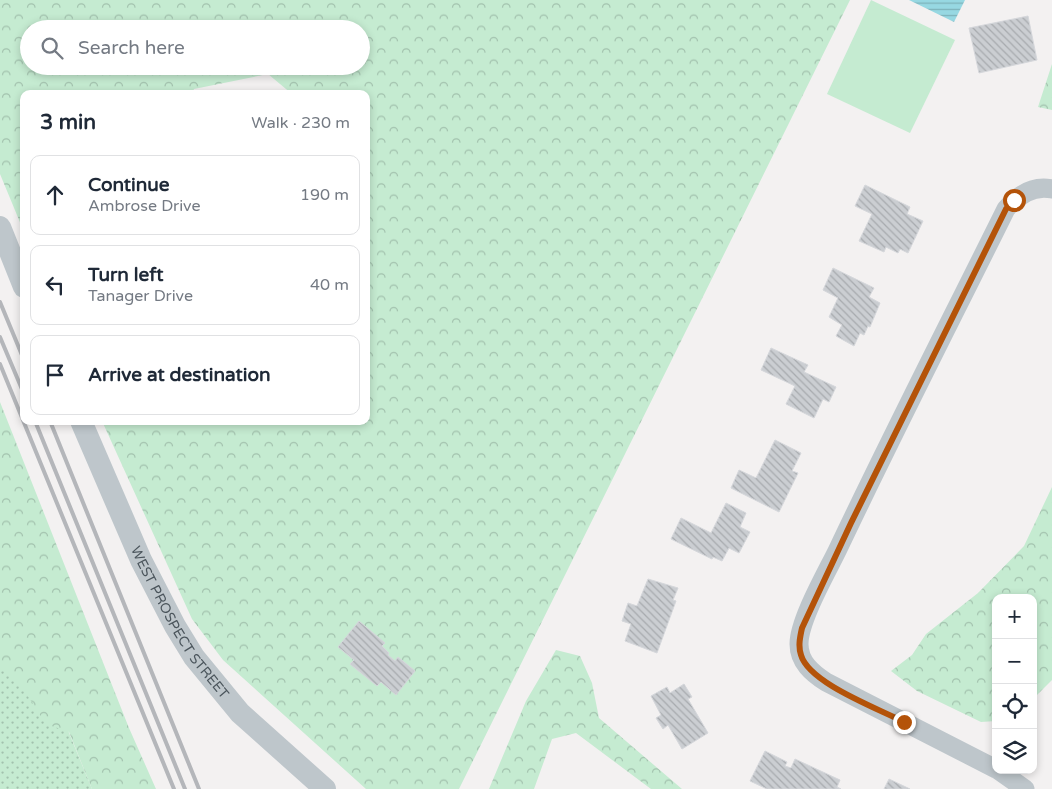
<!DOCTYPE html>
<meta charset="utf-8">
<style>
body{margin:0;font-family:"Varela Round",sans-serif;background:#f2f2f3;color:#1f2937}
.controls{position:absolute;right:15px;bottom:15px;display:grid;overflow:hidden;border-radius:10px;box-shadow:0 2px 8px #0003}
.controls button{width:45px;height:45px;display:grid;place-items:center;padding:0;border:0;border-bottom:1px solid #e0e1e3;background:#fff;color:#1f2937;font:25px sans-serif}
.stop{position:absolute;width:15px;height:15px;margin:-11px;border:4px solid #b45309;border-radius:50%;background:#fff}
.stop.end{background:#b45309;border-color:#fff;box-shadow:0 1px 5px #0008}
.list{margin:0;padding:0;list-style:none}
h2{display:flex;justify-content:space-between;align-items:center;height:65px;margin:0;padding:0 20px;font-size:21px}
h2 small{font-size:16px;font-weight:400;color:#747a83}
.list li{display:grid;grid-template-columns:32px 1fr auto;gap:15px;align-items:center;box-sizing:border-box;height:80px;margin:0 10px 10px;padding:0 10px;border:1px solid #e0e1e3;border-radius:10px}
.list b{display:block;font-size:19px;white-space:nowrap}
.list p{margin:0;font-size:16px;white-space:nowrap;color:#747a83}
.list em{font-size:16px;font-style:normal;color:#747a83}
.icon{flex:none;width:28px;height:28px;fill:none;stroke:currentColor;stroke-width:2;stroke-linecap:round;stroke-linejoin:round}
.map{position:relative;flex:none;width:1052px;height:789px;overflow:hidden}
.search{position:absolute;background:#fff;box-shadow:0 2px 8px #0003;left:20px;top:20px;width:350px;height:55px;display:flex;align-items:center;gap:12px;box-sizing:border-box;padding:0 18px;border-radius:28px;color:#747a83;font-size:19px}
.panel{position:absolute;background:#fff;box-shadow:0 2px 8px #0003;left:20px;top:90px;width:350px;height:335px;border-radius:10px}
.map>svg:first-child{display:block}
</style>
<div class="map">
<svg width="1052" height="789" viewBox="0 0 1052 789">
<defs>
<pattern id="grass-dots" width="8" height="8" patternUnits="userSpaceOnUse" patternTransform="scale(1.25)"><rect width="8" height="8" fill="#c5ebd1"/><path d="M2 2h.1M6 6h.1" fill="none" stroke="#a2c1ad" stroke-width="1.8" stroke-linecap="round"/></pattern>
<pattern id="forest-crowns" width="20" height="18" patternUnits="userSpaceOnUse" patternTransform="scale(1.25)"><rect width="20" height="18" fill="#c5ebd1"/><path d="M2 6a3 3 0 1 1 6 0M12 15a3 3 0 1 1 6 0" fill="none" stroke="#a2c1ad"/></pattern>
<pattern id="water-rules" width="6" height="5" patternUnits="userSpaceOnUse" patternTransform="scale(1.25)"><rect width="6" height="5" fill="#97d8e2"/><path d="M0 2.5h6" fill="none" stroke="#7db2ba"/></pattern>
<pattern id="building-back-hatch" width="6" height="6" patternUnits="userSpaceOnUse" patternTransform="scale(1.25)"><rect width="6" height="6" fill="#cbced2"/><path d="M-1 5l2 2M0 0l6 6M5-1l2 2" fill="none" stroke="#a7aaae"/></pattern>
</defs>
<rect width="100%" height="100%" fill="#f3f1f1"/>
<!-- grass -->
<path fill="url(#grass-dots)" d="M 0,583 L 47,679 L 92,789 L 0,789 Z"/>
<!-- forest -->
<path fill="url(#forest-crowns)" fill-rule="evenodd" d="M 0,0 L 850,0 L 459,789 L 366,789 L 223,660 L 192,619 L 102,421 L 366,421 L 366,234 L 370,189 L 366,183 L 366,94 L 292,94 L 268,74 L 194,89 L 192,94 L 24,94 L 24,232 L 0,174 ZM 29,29 L 361,29 L 361,66 L 29,66 Z
M 1052,64 L 1052,110 L 1038,107 Z
M 0,402 L 129,728 L 156,789 L 92,789 L 69,732 L 46,724 L 18,681 L 0,663 Z
M 1052,487 L 1052,680 L 1033,699 L 1033,598 L 996,598 L 996,721 L 981,722 L 917,691 L 891,671 L 912,655 L 926,634 L 978,593 L 1024,546 Z
M 556,650 L 580,656 L 592,683 L 599,718 L 682,789 L 651,789 L 576,733 L 552,739 L 534,789 L 489,789 L 526,701 Z"/>
<!-- park -->
<path fill="#c5ebd1" d="M 871,0 L 955,40 L 910,133 L 827,94 Z"/>
<!-- water -->
<path fill="url(#water-rules)" d="M 909,0 L 965,0 L 954,22 Z"/>
<!-- building -->
<path fill="url(#building-back-hatch)" stroke="#d5d7db" d="M 1028,16 L 1037,60 L 979,73 L 969,28 Z
M 865,185 L 910,207 L 907,214 L 923,221 L 908,253 L 900,249 L 898,253 L 886,247 L 884,252 L 859,241 L 872,214 L 855,206 Z
M 833,268 L 874,288 L 869,297 L 880,303 L 870,327 L 868,326 L 864,335 L 860,333 L 854,346 L 836,336 L 842,325 L 829,317 L 838,298 L 823,290 Z
M 771,348 L 808,365 L 804,372 L 836,387 L 829,402 L 823,399 L 814,418 L 786,404 L 795,386 L 761,370 Z
M 775,440 L 801,453 L 792,471 L 798,473 L 779,512 L 731,488 L 739,470 L 756,478 Z
M 726,503 L 746,513 L 740,527 L 750,532 L 739,553 L 729,548 L 722,561 L 713,557 L 712,559 L 671,539 L 681,518 L 711,533 Z
M 648,579 L 678,588 L 673,600 L 676,601 L 657,653 L 625,641 L 631,624 L 622,621 L 628,603 L 637,606 Z
M 359,621 L 385,643 L 382,646 L 389,653 L 388,655 L 395,661 L 398,657 L 415,671 L 396,695 L 381,682 L 377,686 L 350,664 L 354,660 L 338,647 Z
M 684,684 L 692,697 L 688,699 L 708,733 L 682,749 L 668,725 L 663,729 L 656,718 L 661,715 L 651,696 L 667,687 L 670,693 Z
M 765,751 L 787,762 L 785,766 L 791,768 L 795,759 L 840,780 L 837,787 L 841,789 L 767,789 L 750,781 Z
M 889,779 L 910,789 L 884,789 Z"/>
<g fill="none" stroke-linecap="round" stroke-linejoin="round">
<!-- minor -->
<path stroke="#bec6cb" stroke-width="19" d="M 996,769 L 826,682 C 812,673 799,662 799,644 C 799,620 827,572 838,549 C 892,435 950,322 1006,209 C 1018,195 1033,185 1052,189
M 998,770 L 1025,789"/>
<!-- tertiary -->
<g stroke="#bec6cb" stroke-width="22">
<path d="M 0,227 L 24,287"/>
<path id="s1" d="M 81,421 L 141,560 L 175,626 L 194,657 L 240,713 L 325,789"/>
</g>
<!-- rail -->
<path stroke="#b4b6ba" stroke-width="4" d="M 0,302 L 24,360
M 0,337 L 24,394
M 0,364 L 174,789
M 35,421 L 185,789
M 50,421 L 199,789"/>
</g>
<g fill="none" stroke-linecap="round" stroke-linejoin="round">
<!-- route -->
<path stroke="#b45309" stroke-width="6" d="M 904,722 C 877,708 809,683 801,655 C 798,646 800,637 802,628 L 851,523 L 1006,209 L 1014,200"/>
</g>
<g text-anchor="middle" stroke-width="5" stroke-linejoin="round" paint-order="stroke">
<!-- street labels -->
<g font-size="14" fill="#4b555c" stroke="#fff">
<text dy="5" stroke="none"><textPath href="#s1" startOffset="225">WEST PROSPECT STREET</textPath></text>
</g>
</g>
</svg>
<div class="controls">
<button>+</button>
<button>−</button>
<button><svg class="icon" aria-label="locate" viewBox="0 0 24 24"><circle cx="12" cy="12" r="6"/><path d="M12 2v4M12 18v4M2 12h4M18 12h4"/></svg></button>
<button><svg class="icon" aria-label="layers" viewBox="0 0 24 24"><path d="M12 4l9 5-9 5-9-5zM3 14l9 5 9-5"/></svg></button>
</div>
<div class="stop" style="left:1014px;top:200px"></div>
<div class="stop end" style="left:904px;top:722px"></div>
<div class="search"><svg class="icon" aria-label="search" viewBox="0 0 24 24"><circle cx="10" cy="10" r="6"/><path d="M15 15l6 6"/></svg>Search here</div>
<section class="panel">
<h2>3 min<small>Walk · 230 m</small></h2>
<ul class="list">
<li><svg class="icon" aria-label="ahead" viewBox="0 0 24 24"><path d="M12 20V5M6 11l6-6 6 6"/></svg><div><b>Continue</b><p>Ambrose Drive</p></div><em>190 m</em></li>
<li><svg class="icon" aria-label="left" viewBox="0 0 24 24"><path d="M17 20v-9H6M10 6l-5 5 5 5"/></svg><div><b>Turn left</b><p>Tanager Drive</p></div><em>40 m</em></li>
<li><svg class="icon" aria-label="arrive" viewBox="0 0 24 24"><path d="M6 21V4h12l-3 4 3 4H6"/></svg><div><b>Arrive at destination</b></div></li>
</ul>
</section>
</div>
